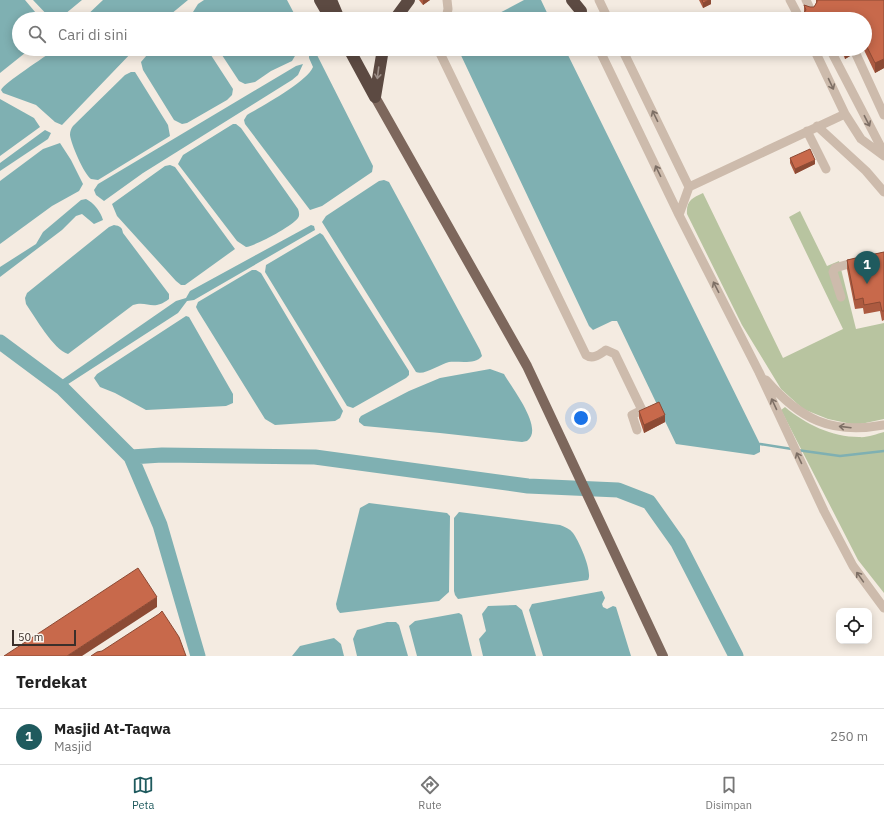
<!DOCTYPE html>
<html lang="id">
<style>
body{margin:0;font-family:"IBM Plex Sans",sans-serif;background:#f2f2f2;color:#222}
.controls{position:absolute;right:12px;bottom:12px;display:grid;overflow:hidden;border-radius:8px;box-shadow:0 2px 10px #0003}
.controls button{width:36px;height:36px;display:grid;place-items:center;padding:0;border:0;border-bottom:1px solid #e0e0e0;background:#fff;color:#222;font:20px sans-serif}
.scale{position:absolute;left:12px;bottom:10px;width:64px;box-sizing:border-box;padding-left:4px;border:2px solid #3b302b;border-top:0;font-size:11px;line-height:14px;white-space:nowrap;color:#3b302b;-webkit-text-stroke:3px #fbf5ee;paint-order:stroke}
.you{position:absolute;left:581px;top:418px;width:14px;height:14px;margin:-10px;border:3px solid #fff;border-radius:50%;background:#1a73e8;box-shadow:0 0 0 6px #1a73e833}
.badge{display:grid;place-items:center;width:26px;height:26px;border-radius:50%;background:#1f5a5e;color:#fff;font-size:13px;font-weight:700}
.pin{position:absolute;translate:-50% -33px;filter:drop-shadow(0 1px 2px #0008)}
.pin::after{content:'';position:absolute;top:21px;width:14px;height:12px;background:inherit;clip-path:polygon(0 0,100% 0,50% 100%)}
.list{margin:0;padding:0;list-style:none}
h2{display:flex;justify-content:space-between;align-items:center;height:52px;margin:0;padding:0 16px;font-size:17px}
h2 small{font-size:13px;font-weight:400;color:#767676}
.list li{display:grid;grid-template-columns:26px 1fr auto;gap:12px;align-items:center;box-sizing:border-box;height:56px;padding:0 16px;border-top:1px solid #e0e0e0}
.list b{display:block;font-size:15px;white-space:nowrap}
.list p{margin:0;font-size:13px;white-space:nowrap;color:#767676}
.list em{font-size:13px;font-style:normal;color:#767676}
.icon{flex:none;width:22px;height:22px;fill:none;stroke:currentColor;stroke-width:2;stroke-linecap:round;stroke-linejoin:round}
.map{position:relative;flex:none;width:884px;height:656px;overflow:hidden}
.search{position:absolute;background:#fff;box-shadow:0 2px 10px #0003;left:12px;right:12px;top:12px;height:44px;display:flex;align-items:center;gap:10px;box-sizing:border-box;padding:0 14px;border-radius:22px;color:#767676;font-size:15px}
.sheet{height:108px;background:#fff}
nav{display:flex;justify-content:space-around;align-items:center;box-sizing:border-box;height:56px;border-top:1px solid #e0e0e0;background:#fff;font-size:11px;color:#767676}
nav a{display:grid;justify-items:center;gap:2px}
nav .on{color:#1f5a5e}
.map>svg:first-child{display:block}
</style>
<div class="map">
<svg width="884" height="656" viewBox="0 0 884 656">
<rect width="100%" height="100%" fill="#f4ebe1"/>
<!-- green -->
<path fill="#b8c4a0" d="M 703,193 L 783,358 L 843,329 L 789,217 L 800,211 L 827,266 L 839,261 L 856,329 L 884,323 L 884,419 L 856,425 L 828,419 L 803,409 L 781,389 L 742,325 L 687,214 C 686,201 692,198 703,193 Z
M 785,407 C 805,424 832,437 859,437 C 867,438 876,434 884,432 L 884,593 L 858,560 L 781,410 Z"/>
<!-- water -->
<path fill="#7fb0b2" d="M 0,0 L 25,0 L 41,19 L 19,19 L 19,49 L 30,49 L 0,73 Z
M 33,0 L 82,0 L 59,19 L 51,19 Z
M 103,0 L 188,0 L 165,19 L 83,19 Z
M 204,0 L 287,0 L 297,19 L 195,19 L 193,12 L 198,4 Z
M 524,0 L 541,0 L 550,19 L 488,19 Z
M 55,49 L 135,49 L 62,125 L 55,122 L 36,105 L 3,93 L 1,90 C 5,82 44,58 55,49 Z
M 152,49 L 207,49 L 233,89 L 232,95 L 227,100 L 187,123 L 182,124 L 174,120 L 143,70 L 141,62 Z
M 218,49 L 299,49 L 292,61 L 271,71 L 255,82 L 245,84 L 239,81 Z
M 458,49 L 565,49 L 760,444 L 760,452 L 754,455 L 676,444 L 617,321 L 612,321 L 593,330 L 589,326 Z
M 313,52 L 317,55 L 373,166 L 372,172 L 322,206 L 310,210 L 245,124 L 244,120 L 247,115 C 262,106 307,82 313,67 L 309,58 L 309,53 Z
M 303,64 L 298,75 L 292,80 L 143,173 L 104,201 L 96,195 L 94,190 L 98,184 L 296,66 Z
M 131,72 L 135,72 L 168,125 L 170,136 L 98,180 L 91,179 C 84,174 71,144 70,135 C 70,131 71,129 73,126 L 125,75 Z
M 0,99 L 34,118 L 40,127 L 0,156 Z
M 233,124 L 236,124 L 241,128 L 298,209 C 299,212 300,215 298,218 C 291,227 257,245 246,247 L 237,241 L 178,164 L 183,155 Z
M 45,130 L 51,133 L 48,139 L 0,171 L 0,163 Z
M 60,143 L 71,160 L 83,184 L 79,191 L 52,206 L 0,244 L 0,181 L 43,149 Z
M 170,165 L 175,167 L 235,249 L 185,285 L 181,285 L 176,281 L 117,216 L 112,204 L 165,166 Z
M 384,180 L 389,182 L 480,350 L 482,356 C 475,365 460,361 449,362 C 440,364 424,376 416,372 L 322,222 L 326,216 L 379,181 Z
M 86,199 C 94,203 101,212 103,220 L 94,224 L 82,214 L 76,216 L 62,230 L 0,277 L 0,267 L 36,244 L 43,232 L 81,200 Z
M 114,225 C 120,226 122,227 123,233 L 169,294 L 169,299 C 152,312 148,300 133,305 L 68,354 C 53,349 35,317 26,304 L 25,298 L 27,293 L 109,227 Z
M 311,225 L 314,226 L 315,230 L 194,300 L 187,301 L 178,313 L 62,388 L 56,384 L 176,301 L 186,298 L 190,291 Z
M 320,233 L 323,235 L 409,371 L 409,375 L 406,378 L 353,408 L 347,406 L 265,272 L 266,265 Z
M 252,270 L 256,270 L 261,273 L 343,411 L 340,418 L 335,421 L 275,425 L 265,419 L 198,311 L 196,307 L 198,302 Z
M 186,316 L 189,317 L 233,394 L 233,403 L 226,406 L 146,410 L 115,393 L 100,387 L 94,378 L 97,374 Z
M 490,369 L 504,374 C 511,387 545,429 527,441 L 522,442 L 440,433 L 364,426 L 359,422 L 359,419 L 361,416 L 409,391 L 440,378 Z
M 369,503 L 447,513 L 450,516 L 449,592 L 439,601 L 340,613 L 337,609 L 336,604 L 360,508 Z
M 459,512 L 560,525 C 565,527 570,529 573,533 C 579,541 593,572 588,580 L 581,581 L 458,599 L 455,595 L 454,591 L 454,518 Z
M 602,591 L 605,598 L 602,604 L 603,607 L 607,609 L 613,606 L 616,607 L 631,656 L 543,656 L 529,610 L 532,604 Z
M 516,605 L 522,610 L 536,656 L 483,656 L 479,639 L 486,631 L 482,614 L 488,606 Z
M 459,613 L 462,615 L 472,656 L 417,656 L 409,626 L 415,621 Z
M 387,622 L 396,622 L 399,625 L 408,656 L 357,656 L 353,639 L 357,630 Z
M 334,638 L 341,644 L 344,656 L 292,656 L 300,646 Z"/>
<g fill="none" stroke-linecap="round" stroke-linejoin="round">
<!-- stream -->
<path stroke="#7fb0b2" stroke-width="2.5" d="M 760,444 L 792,449
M 797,450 L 840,456 L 884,451"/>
<!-- river -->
<path stroke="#7fb0b2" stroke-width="15" d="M 0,342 L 62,388 L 131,457 L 160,525 L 198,656
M 131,457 L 162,455 L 315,457 L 528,486 L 618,490 L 649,502 L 678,543 L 736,656"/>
<!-- minor -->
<path stroke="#cdbbac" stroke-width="9" d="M 599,0 L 608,19
M 790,0 L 800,19
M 806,0 L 811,11
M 446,19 L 448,9 L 447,0
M 438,49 L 586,355 C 593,360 600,354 606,350 L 615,354 L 642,410 L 632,415 L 637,430
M 599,49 L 679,215 L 759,372 L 824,511 L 853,566 L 884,608
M 622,49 L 689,187 L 679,215
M 814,49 L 845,114 L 861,139 L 884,156
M 830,49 L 884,153
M 856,54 L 884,115
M 817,126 L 866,171 L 884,192
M 807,131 L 826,169
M 689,187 L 845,114
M 841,297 L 833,272 L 835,268 L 859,261
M 766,380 C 800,419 831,435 884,425"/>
<!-- major -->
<path stroke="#7d675c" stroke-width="10" d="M 375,97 L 527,366 L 663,656"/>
<!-- highway -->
<path stroke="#5c4a42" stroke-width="12" d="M 320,0 L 331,19
M 331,0 L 339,19
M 572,0 L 581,11
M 395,19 L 409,0
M 349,49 L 375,97
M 375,97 L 383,49"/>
</g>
<!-- wall -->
<path fill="#ac5a40" d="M 419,0 L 430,0 L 423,5 Z
M 699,0 L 711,0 L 711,4 L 703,8 Z
M 816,0 L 884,0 L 884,68 L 875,73 L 864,50 L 861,51 L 858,49 L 865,49 L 865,19 L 803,19 L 803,14 L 804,13 L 804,5 L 810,7 L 814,7 L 816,3 Z
M 841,49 L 853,49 L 850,56 L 845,59 Z
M 790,158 L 815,164 L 795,174 L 790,163 Z
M 884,252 L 884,320 L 882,321 L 880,311 L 864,314 L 863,308 L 855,309 L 847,269 L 847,260 Z
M 639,411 L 665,422 L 644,433 L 639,418 Z"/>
<!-- shaded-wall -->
<path fill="#8c4a34" d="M 423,0 L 430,0 L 423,5 Z
M 709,0 L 711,0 L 711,4 L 703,8 L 703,3 Z
M 829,15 L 829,19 L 820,19 Z
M 845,49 L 853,49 L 850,56 L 845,59 Z
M 884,59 L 884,68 L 875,73 L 875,63 Z
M 815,160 L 815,164 L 795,174 L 795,169 Z
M 665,415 L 665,422 L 644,433 L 644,425 Z
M 157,597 L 157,607 L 82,656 L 67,656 Z"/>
<!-- building -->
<path fill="#c8694b" stroke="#8c4a34" d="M 702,0 L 709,0 L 703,3 Z
M 817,0 L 884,0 L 884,59 L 875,63 L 865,43 L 865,19 L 831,19 L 829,15 L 820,19 L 805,19 L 803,14 L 806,10 L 804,5 L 810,7 L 814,7 L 817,2 Z
M 810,149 L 815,160 L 795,169 L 790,158 Z
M 884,252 L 884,311 L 882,311 L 880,302 L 864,305 L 863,298 L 855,300 L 847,260 Z
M 659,402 L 665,415 L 644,425 L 639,411 Z
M 138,568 L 157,597 L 67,656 L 4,656 Z
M 162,611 L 179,637 L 186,656 L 91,656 L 97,652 L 102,651 L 159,614 Z"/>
<!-- one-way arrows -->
<defs><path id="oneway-shaft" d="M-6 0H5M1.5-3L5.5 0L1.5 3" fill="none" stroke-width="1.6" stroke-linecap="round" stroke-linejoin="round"/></defs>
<use stroke="#9c8e87" href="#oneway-shaft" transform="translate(378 73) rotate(97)"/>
<g stroke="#7d6f65">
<use href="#oneway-shaft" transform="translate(831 84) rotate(65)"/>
<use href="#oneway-shaft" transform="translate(655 116) rotate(-116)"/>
<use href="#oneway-shaft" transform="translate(867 121) rotate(63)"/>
<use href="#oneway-shaft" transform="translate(658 171) rotate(-116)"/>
<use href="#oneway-shaft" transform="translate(716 287) rotate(-117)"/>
<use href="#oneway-shaft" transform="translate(774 404) rotate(-115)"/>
<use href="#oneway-shaft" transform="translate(845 427) rotate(-173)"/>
<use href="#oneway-shaft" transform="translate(799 458) rotate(-115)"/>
<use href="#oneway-shaft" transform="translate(860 577) rotate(-125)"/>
</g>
</svg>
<div class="controls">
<button><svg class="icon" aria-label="locate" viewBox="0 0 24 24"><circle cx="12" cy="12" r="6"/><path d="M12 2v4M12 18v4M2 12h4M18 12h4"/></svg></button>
</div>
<div class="scale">50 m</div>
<div class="you"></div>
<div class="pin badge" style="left:867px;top:284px">1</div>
<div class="search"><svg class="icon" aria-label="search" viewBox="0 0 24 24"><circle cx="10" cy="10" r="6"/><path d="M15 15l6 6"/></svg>Cari di sini</div>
</div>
<section class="sheet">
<h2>Terdekat<small></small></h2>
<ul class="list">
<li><span class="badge">1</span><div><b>Masjid At-Taqwa</b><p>Masjid</p></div><em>250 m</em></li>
</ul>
</section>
<nav>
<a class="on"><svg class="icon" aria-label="map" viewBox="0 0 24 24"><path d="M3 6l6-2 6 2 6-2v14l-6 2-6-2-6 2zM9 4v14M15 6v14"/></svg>Peta</a>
<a><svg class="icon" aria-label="directions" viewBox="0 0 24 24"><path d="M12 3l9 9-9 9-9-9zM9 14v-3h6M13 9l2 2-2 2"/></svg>Rute</a>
<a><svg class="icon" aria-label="saved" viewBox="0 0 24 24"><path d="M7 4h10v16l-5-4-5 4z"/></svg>Disimpan</a>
</nav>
